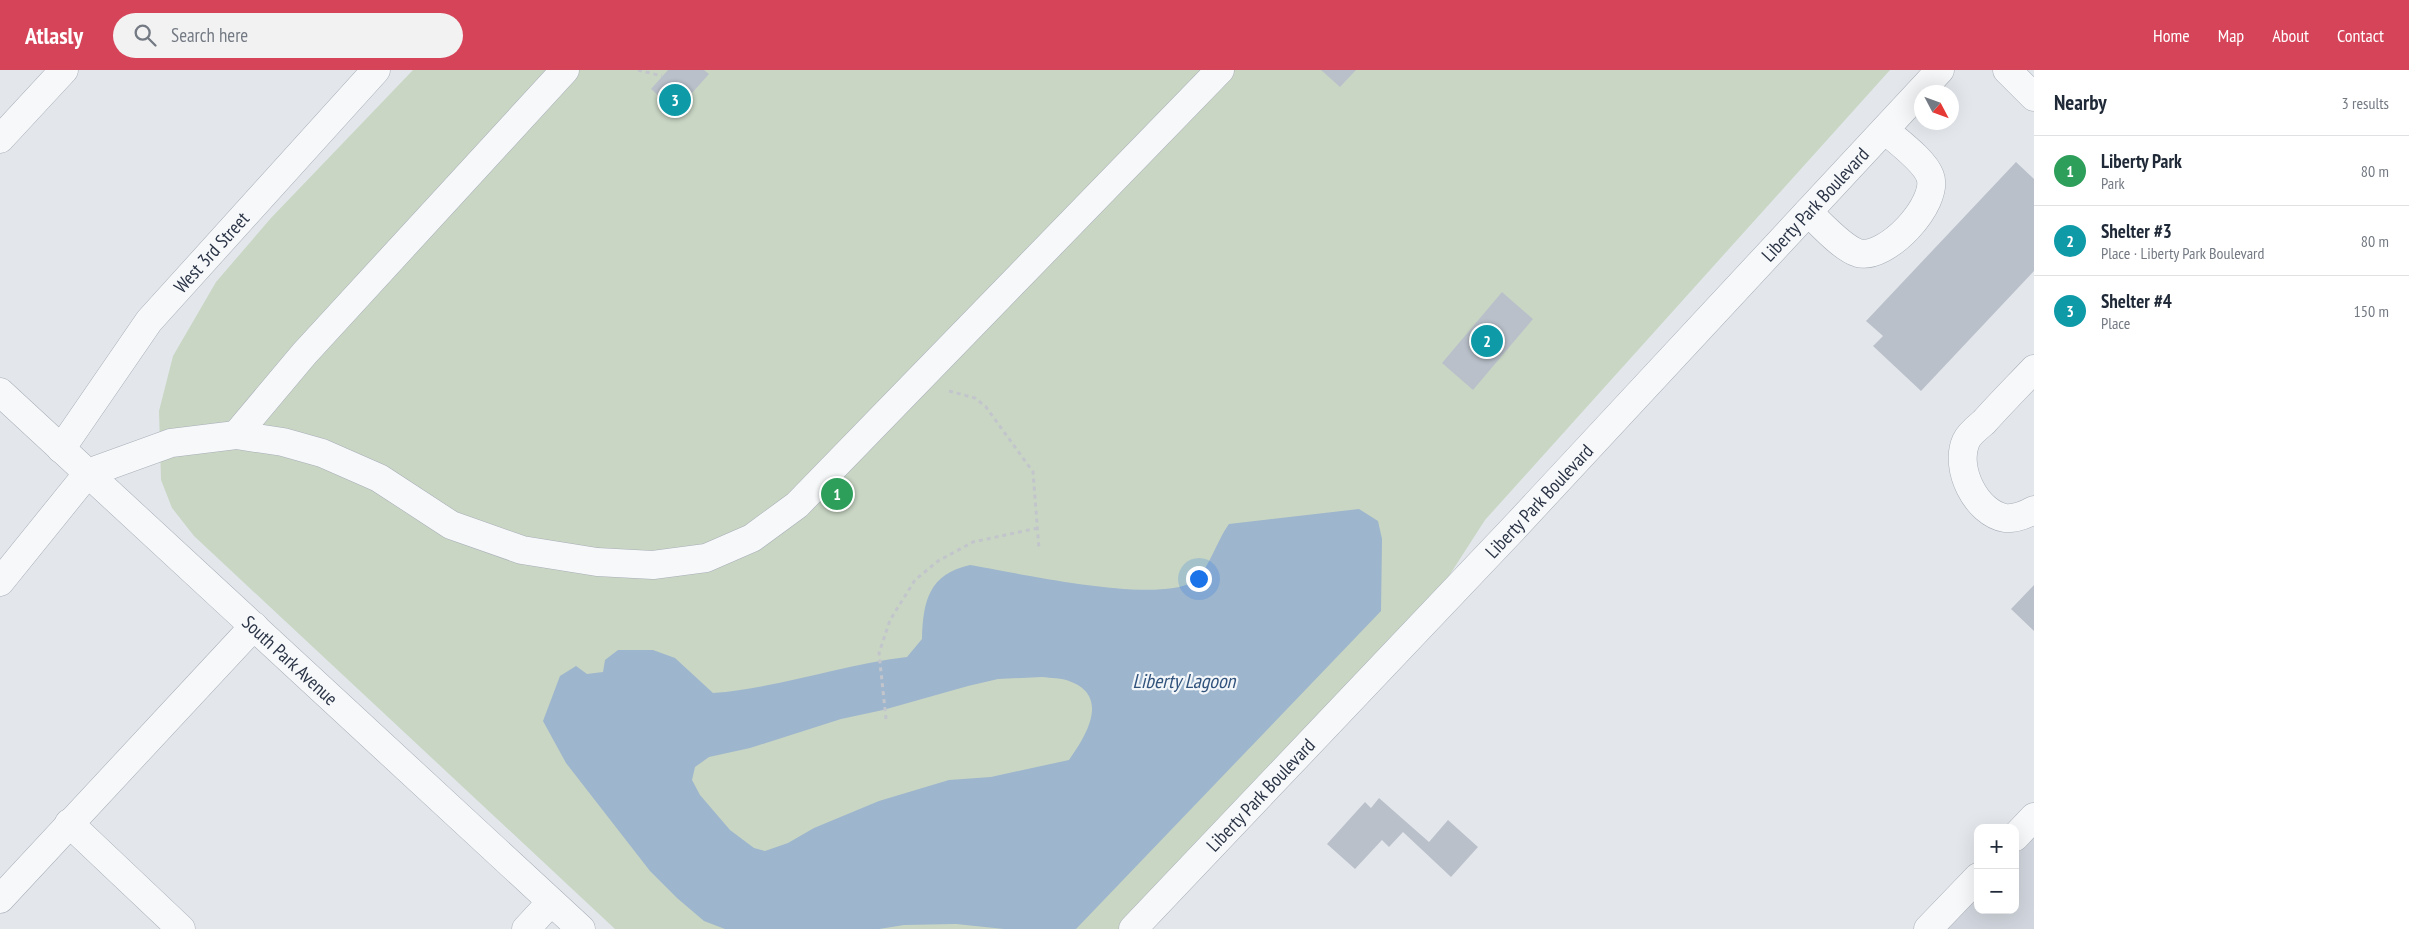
<!DOCTYPE html>
<meta charset="utf-8">
<style>
body{margin:0;font-family:"PT Sans Narrow",sans-serif;background:#f2f2f3;color:#1f2937}
.controls{position:absolute;right:15px;bottom:15px;display:grid;overflow:hidden;border-radius:10px;box-shadow:0 5px 20px #0002}
.controls button{width:45px;height:45px;display:grid;place-items:center;padding:0;border:0;border-bottom:1px solid #e0e1e3;background:#fff;color:#1f2937;font:25px sans-serif}
.compass{position:absolute;left:1914px;top:15px;width:45px;height:45px;border-radius:50%;background:#fff;box-shadow:0 5px 20px #0002;rotate:131deg}
.you{position:absolute;left:1198px;top:508px;width:18px;height:18px;margin:-12px;border:4px solid #fff;border-radius:50%;background:#1a73e8;box-shadow:0 0 0 8px #1a73e833}
.badge{display:grid;place-items:center;width:32px;height:32px;border-radius:50%;background:#d6445a;color:#fff;font-size:16px;font-weight:700}
.pin{position:absolute;translate:-50% -50%;border:2px solid #fff;box-shadow:0 1px 5px #0006}
.list{margin:0;padding:0;list-style:none}
h2{display:flex;justify-content:space-between;align-items:center;height:65px;margin:0;padding:0 20px;font-size:21px}
h2 small{font-size:16px;font-weight:400;color:#747a83}
.list li{display:grid;grid-template-columns:32px 1fr auto;gap:15px;align-items:center;box-sizing:border-box;height:70px;padding:0 20px;border-top:1px solid #e0e1e3}
.list b{display:block;font-size:19px;white-space:nowrap}
.list p{margin:0;font-size:16px;white-space:nowrap;color:#747a83}
.list em{font-size:16px;font-style:normal;color:#747a83}
.icon{flex:none;width:28px;height:28px;fill:none;stroke:currentColor;stroke-width:2;stroke-linecap:round;stroke-linejoin:round}
.map{position:relative;flex:none;width:2034px;height:859px;overflow:hidden}
header{display:flex;align-items:center;gap:30px;box-sizing:border-box;height:70px;padding:0 25px;background:#d6445a;color:#fff}
header strong{font-size:24px}
nav{display:flex;gap:28px;margin-inline-start:auto;font-size:18px}
.search{width:350px;height:45px;background:#f2f2f3;display:flex;align-items:center;gap:12px;box-sizing:border-box;padding:0 18px;border-radius:28px;color:#747a83;font-size:19px}
main{display:flex}
aside{flex:1;background:#fff}
.map>svg:first-child{display:block}
</style>
<header>
<strong>Atlasly</strong>
<div class="search"><svg class="icon" aria-label="search" viewBox="0 0 24 24"><circle cx="10" cy="10" r="6"/><path d="M15 15l6 6"/></svg>Search here</div>
<nav><a>Home</a><a>Map</a><a>About</a><a>Contact</a></nav>
</header>
<main>
<div class="map">
<svg width="2034" height="859" viewBox="0 0 2034 859">
<rect width="100%" height="100%" fill="#e3e7ec"/>
<!-- built -->
<path fill="#d1d6de" d="M 2034,761 L 2034,859 L 1942,859 L 1978,821 L 1978,840 L 2015,840 L 2015,781 Z"/>
<!-- green -->
<path fill="#c9d6c4" d="M 413,0 L 1890,0 L 1485,450 L 1438,523 L 1121,859 L 615,859 L 194,466 L 172,438 L 161,410 L 159,341 L 173,286 L 216,212 L 271,148 Z"/>
<!-- water -->
<path fill="#9db5cd" fill-rule="evenodd" d="M 1359,439 L 1378,451 L 1382,469 L 1381,541 L 1076,859 L 1004,859 L 956,854 L 904,855 L 879,859 L 725,859 L 704,851 L 677,828 L 650,801 L 566,693 L 543,651 L 560,606 L 576,596 L 587,604 L 603,602 L 605,590 L 618,580 L 653,580 L 675,588 L 713,623 C 778,618 841,595 907,587 L 922,569 C 923,531 929,504 970,495 C 1018,503 1153,534 1193,512 C 1207,504 1217,470 1229,454 ZM 1042,607 C 1051,608 1062,608 1069,611 C 1111,626 1086,666 1069,690 L 991,707 L 949,710 L 879,731 L 814,758 L 788,773 L 765,781 L 754,778 L 730,760 L 700,725 L 692,710 L 695,697 L 709,687 L 750,678 L 841,649 L 883,640 L 968,616 L 998,609 Z"/>
<!-- building -->
<path fill="#bac0ca" d="M 668,0 L 704,0 L 709,4 L 676,41 L 651,19 Z
M 1321,0 L 1356,0 L 1340,17 Z
M 2016,92 L 2034,109 L 2034,201 L 1921,321 L 1873,276 L 1883,266 L 1866,251 Z
M 1502,222 L 1533,249 L 1473,320 L 1442,293 Z
M 2034,515 L 2034,561 L 2011,539 Z
M 1379,728 L 1429,772 L 1448,750 L 1478,777 L 1451,807 L 1403,762 L 1389,777 L 1382,770 L 1355,799 L 1327,774 L 1365,732 L 1371,738 Z"/>
<g fill="none" stroke-linecap="round" stroke-linejoin="round">
<!-- minor casing -->
<g stroke="#a8aeb7" stroke-width="29">
<g id="minor">
<path d="M 2007,0 L 2034,27"/>
<path d="M 0,69 L 64,0"/>
<path d="M 1808,142 C 1820,153 1842,178 1858,183 C 1886,191 1940,133 1930,106 C 1924,90 1897,71 1885,60"/>
<path d="M 2034,299 C 2017,317 2000,334 1984,352 C 1978,357 1969,364 1966,371 C 1954,398 1976,443 2005,448 C 2016,449 2025,445 2034,440"/>
<path id="s1" d="M 0,322 L 581,859"/>
<path d="M 236,365 L 304,284 L 565,0"/>
<path id="s2" d="M 61,379 L 149,251 L 376,0"/>
<path d="M 88,403 L 171,373 L 236,365 L 283,372 L 322,383 L 379,408 L 451,455 L 522,480 L 597,492 L 653,495 L 706,488 L 752,468 L 797,435 L 1220,0"/>
<path d="M 0,512 L 88,403"/>
<path d="M 69,753 L 181,859"/>
<path d="M 2015,767 L 2034,747"/>
<path d="M 0,829 L 254,556"/>
<path d="M 526,859 L 551,832"/>
<path id="s3" d="M 1133,859 L 1513,459 L 1940,0"/>
<path d="M 1928,859 L 1978,807"/>
</g>
</g>
<!-- path -->
<path stroke="#c2c5cb" stroke-width="3" stroke-dasharray="4 4" stroke-linecap="butt" d="M 638,0 L 662,6
M 949,321 L 975,328 L 986,337 L 1033,402 L 1039,479
M 886,649 L 879,583 L 890,550 L 915,510 L 938,491 L 973,472 L 1038,458"/>
<!-- minor -->
<use href="#minor" stroke="#f7f8fa" stroke-width="28"/>
</g>
<g text-anchor="middle" stroke-width="4.5" stroke-linejoin="round" paint-order="stroke">
<!-- street labels -->
<g font-size="19" fill="#2a3446" stroke="#f3f6f9">
<text dy="7" stroke="none"><textPath href="#s3" startOffset="995">Liberty Park Boulevard</textPath></text>
<text dy="7" stroke="none"><textPath href="#s2" startOffset="248">West 3rd Street</textPath></text>
<text dy="7" stroke="none"><textPath href="#s3" startOffset="590">Liberty Park Boulevard</textPath></text>
<text dy="7" stroke="none"><textPath href="#s1" startOffset="395">South Park Avenue</textPath></text>
<text dy="7" stroke="none"><textPath href="#s3" startOffset="185">Liberty Park Boulevard</textPath></text>
</g>
<!-- water labels -->
<g font-size="20" font-style="italic" fill="#31537c" stroke="#f3f6f9">
<text x="1184" y="618">Liberty Lagoon</text>
</g>
</g>
</svg>
<div class="controls">
<button>+</button>
<button>−</button>
</div>
<svg class="compass" viewBox="-18 -18 36 36"><path d="M0-13l5 13h-10z" fill="#e53935"/><path d="M0 13l5-13h-10z" fill="#747a83"/></svg>
<div class="you"></div>
<div class="pin badge" style="left:837px;top:424px;background:#2e9e5b">1</div>
<div class="pin badge" style="left:1487px;top:271px;background:#0f9aa8">2</div>
<div class="pin badge" style="left:675px;top:30px;background:#0f9aa8">3</div>
</div>
<aside>
<h2>Nearby<small>3 results</small></h2>
<ul class="list">
<li><span class="badge" style="background:#2e9e5b">1</span><div><b>Liberty Park</b><p>Park</p></div><em>80 m</em></li>
<li><span class="badge" style="background:#0f9aa8">2</span><div><b>Shelter #3</b><p>Place · Liberty Park Boulevard</p></div><em>80 m</em></li>
<li><span class="badge" style="background:#0f9aa8">3</span><div><b>Shelter #4</b><p>Place</p></div><em>150 m</em></li>
</ul>
</aside>
</main>
